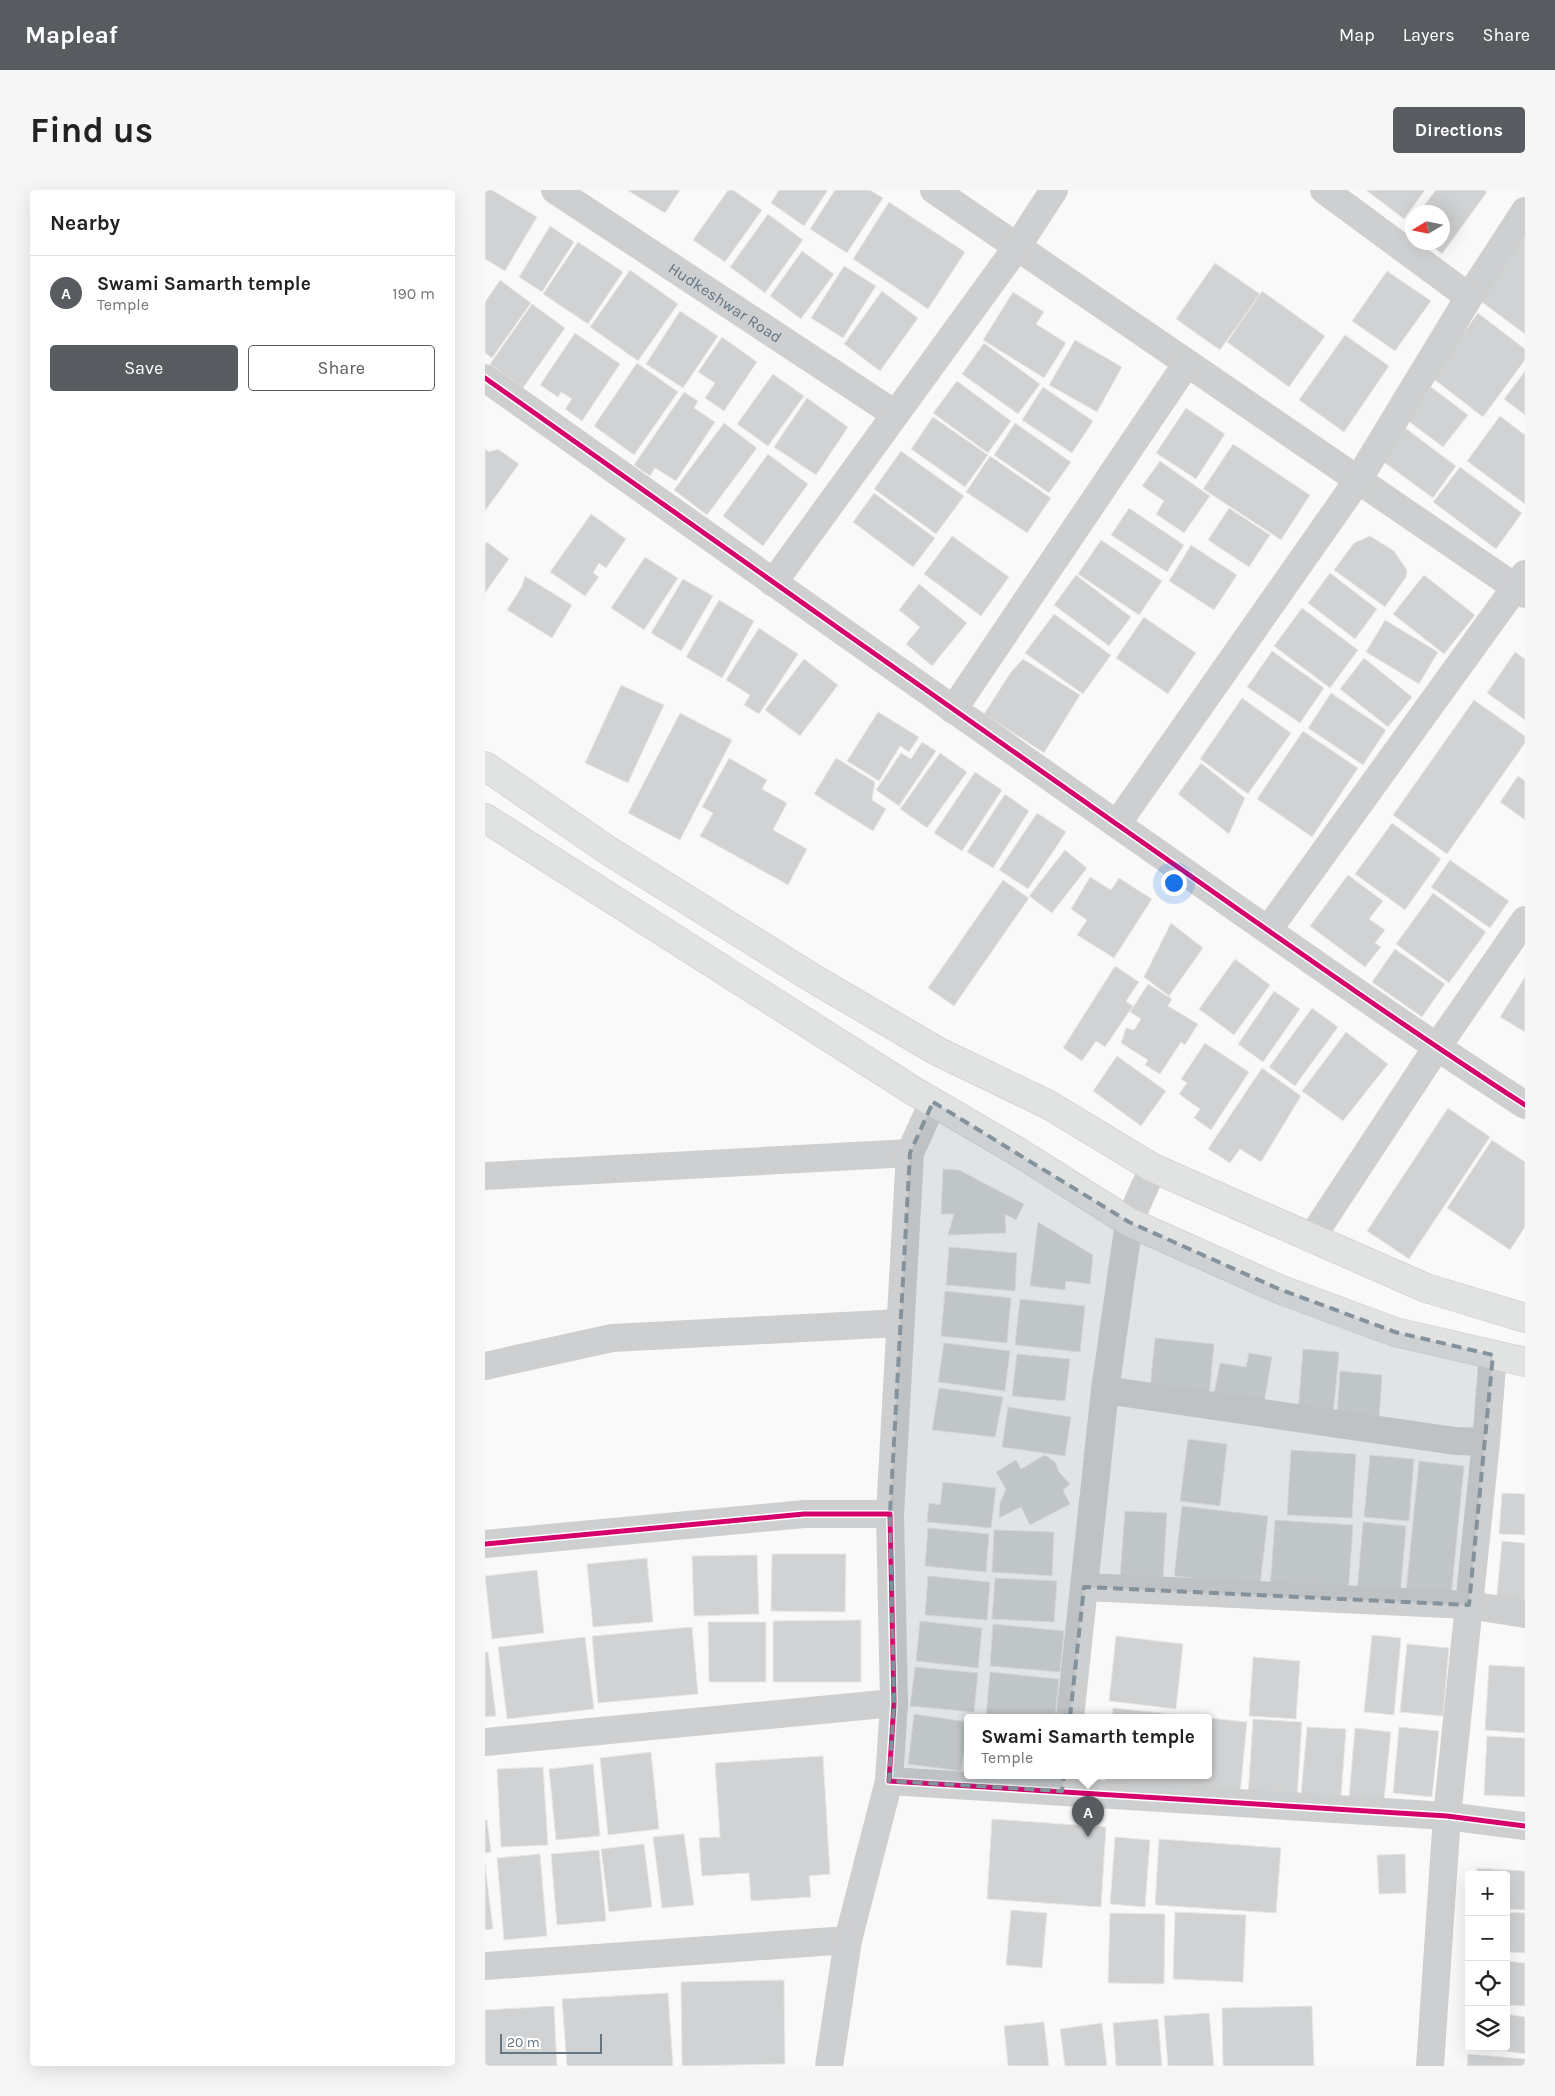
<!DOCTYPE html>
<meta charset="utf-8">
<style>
body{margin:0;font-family:Karla,sans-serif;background:#f6f6f6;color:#222}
.controls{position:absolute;right:15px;bottom:15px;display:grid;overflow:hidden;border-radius:5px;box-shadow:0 5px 20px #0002}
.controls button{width:45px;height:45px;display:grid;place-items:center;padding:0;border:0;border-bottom:1px solid #e0e0e0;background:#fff;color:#222;font:25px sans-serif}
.compass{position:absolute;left:920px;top:15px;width:45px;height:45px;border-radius:50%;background:#fff;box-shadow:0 5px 20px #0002;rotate:260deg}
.scale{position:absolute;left:15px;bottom:12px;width:102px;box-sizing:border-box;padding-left:5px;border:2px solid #657683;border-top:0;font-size:14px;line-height:18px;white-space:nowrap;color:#657683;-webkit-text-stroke:4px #fff;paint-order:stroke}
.you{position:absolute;left:688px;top:692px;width:18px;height:18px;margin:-12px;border:4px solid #fff;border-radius:50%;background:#1a73e8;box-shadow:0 0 0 8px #1a73e833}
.badge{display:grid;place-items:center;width:32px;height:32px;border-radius:50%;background:#585c60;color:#fff;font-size:16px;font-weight:700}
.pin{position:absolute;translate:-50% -41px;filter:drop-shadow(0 1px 2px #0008)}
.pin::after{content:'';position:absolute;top:26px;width:18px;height:15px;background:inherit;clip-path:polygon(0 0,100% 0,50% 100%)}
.popup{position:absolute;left:479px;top:1524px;width:248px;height:65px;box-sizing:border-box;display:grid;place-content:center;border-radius:5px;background:#fff;filter:drop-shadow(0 1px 4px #0005);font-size:16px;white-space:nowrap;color:#767676}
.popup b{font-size:19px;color:#222}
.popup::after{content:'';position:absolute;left:50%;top:100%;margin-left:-10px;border:10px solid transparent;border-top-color:#fff}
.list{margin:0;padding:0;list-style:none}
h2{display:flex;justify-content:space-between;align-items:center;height:65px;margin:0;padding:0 20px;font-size:21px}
h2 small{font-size:16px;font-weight:400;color:#767676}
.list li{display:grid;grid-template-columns:32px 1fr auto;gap:15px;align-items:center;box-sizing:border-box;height:75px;padding:0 20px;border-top:1px solid #e0e0e0}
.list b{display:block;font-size:19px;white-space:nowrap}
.list p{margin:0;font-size:16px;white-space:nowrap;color:#767676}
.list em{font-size:16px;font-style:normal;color:#767676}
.actions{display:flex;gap:10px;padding:15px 20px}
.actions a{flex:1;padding:11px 0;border:1px solid #585c60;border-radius:5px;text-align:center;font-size:18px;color:#585c60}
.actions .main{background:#585c60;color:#fff}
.icon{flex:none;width:28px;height:28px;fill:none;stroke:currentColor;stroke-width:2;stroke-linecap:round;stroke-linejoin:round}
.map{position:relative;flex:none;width:1040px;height:1876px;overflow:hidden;border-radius:5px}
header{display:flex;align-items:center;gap:30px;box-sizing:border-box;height:70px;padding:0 25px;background:#585c60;color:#fff}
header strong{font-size:24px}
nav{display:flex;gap:28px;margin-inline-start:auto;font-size:18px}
.intro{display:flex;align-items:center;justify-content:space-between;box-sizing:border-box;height:120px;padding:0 30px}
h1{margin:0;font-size:35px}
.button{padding:12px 22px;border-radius:5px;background:#585c60;color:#fff;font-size:18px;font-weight:700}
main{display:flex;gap:30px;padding:0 30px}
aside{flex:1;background:#fff;border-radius:5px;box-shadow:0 5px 20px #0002}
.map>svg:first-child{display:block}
</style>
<header>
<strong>Mapleaf</strong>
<nav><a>Map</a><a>Layers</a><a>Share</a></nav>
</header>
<div class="intro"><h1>Find us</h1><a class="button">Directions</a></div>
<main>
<aside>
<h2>Nearby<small></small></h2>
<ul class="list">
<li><span class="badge">A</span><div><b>Swami Samarth temple</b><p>Temple</p></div><em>190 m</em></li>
</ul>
<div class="actions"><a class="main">Save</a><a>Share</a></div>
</aside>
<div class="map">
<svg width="1040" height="1876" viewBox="0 0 1040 1876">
<rect width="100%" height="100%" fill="#f9f9f9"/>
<!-- building -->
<path fill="#d0d2d3" stroke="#e8e8e8" d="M 0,0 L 7,0 L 52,27 L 20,81 L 0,69 Z
M 142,0 L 195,0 L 180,23 Z
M 243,0 L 248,0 L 277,20 L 240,72 L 208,50 Z
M 294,0 L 343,0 L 319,36 L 286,13 Z
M 350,0 L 385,0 L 398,8 L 362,63 L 325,39 Z
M 881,0 L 940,0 L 919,29 Z
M 951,0 L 999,0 L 1002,2 L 957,64 L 942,52 L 958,52 L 958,22 L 934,22 Z
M 404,12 L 480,62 L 443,119 L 368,69 Z
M 283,24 L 318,50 L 280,103 L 245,77 Z
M 65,36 L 89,52 L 57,102 L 34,87 Z
M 1040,47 L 1040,144 L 994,110 Z
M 93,52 L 138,82 L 103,134 L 58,104 Z
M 317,61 L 349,84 L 316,129 L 285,106 Z
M 730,73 L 775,104 L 735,160 L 691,129 Z
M 359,76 L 391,96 L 358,148 L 326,128 Z
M 145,80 L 193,114 L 153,171 L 105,137 Z
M 902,81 L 946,111 L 910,161 L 867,131 Z
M 15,90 L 46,113 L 7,168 L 0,163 L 0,112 Z
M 397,101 L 433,128 L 395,181 L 359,154 Z
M 777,101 L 840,146 L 804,197 L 742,152 Z
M 528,102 L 559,122 L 551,134 L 581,153 L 559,188 L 498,150 Z
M 47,114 L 80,138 L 38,198 L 5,174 Z
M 195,121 L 233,146 L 198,198 L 161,174 Z
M 993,123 L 1040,159 L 1040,170 L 998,227 L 946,187 Z
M 90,143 L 135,174 L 97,231 L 80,219 L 87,209 L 76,202 L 73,207 L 55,195 Z
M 860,145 L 904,176 L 859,242 L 814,210 Z
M 237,147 L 272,172 L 239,221 L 220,208 L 230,193 L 213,182 Z
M 590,150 L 637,177 L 612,222 L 564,195 Z
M 499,153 L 555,194 L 533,224 L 477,184 Z
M 152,173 L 193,202 L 149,265 L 109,236 Z
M 1040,181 L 1040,225 L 1019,209 Z
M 288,184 L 319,206 L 283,256 L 252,234 Z
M 472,191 L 526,231 L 503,263 L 448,223 Z
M 558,197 L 608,231 L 587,263 L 537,230 Z
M 946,197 L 983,225 L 958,257 L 922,230 Z
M 199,202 L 213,211 L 209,218 L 230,232 L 191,291 L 170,278 L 165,286 L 149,275 Z
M 322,208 L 363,237 L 331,285 L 289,257 Z
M 701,218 L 740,244 L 711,289 L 671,263 Z
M 1015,226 L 1040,245 L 1040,314 L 982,271 Z
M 448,227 L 503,265 L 480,297 L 426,259 Z
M 239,233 L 272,258 L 222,325 L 189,300 Z
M 530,233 L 586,272 L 564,303 L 509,265 Z
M 919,237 L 971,276 L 948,308 L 896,270 Z
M 748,254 L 825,305 L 796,350 L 718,299 Z
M 0,259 L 4,262 L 13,259 L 34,274 L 0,321 Z
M 416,261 L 479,306 L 451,344 L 389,299 Z
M 283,264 L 323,294 L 278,356 L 238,326 Z
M 505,266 L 566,308 L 542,343 L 481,302 Z
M 675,271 L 725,306 L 699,343 L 671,324 L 679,311 L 657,296 Z
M 975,277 L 1037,323 L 1011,359 L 948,312 Z
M 389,303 L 450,348 L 428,377 L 368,332 Z
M 644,318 L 699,355 L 682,382 L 626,345 Z
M 744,318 L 785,345 L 764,377 L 723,350 Z
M 106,324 L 141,349 L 121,378 L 114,373 L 108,383 L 114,387 L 100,406 L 65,382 Z
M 467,346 L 524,387 L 496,426 L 439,384 Z
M 885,346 L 909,361 L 922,380 L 921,387 L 900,417 L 849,380 L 869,353 Z
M 616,350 L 677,391 L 654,425 L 593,384 Z
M 2,352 L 24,369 L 0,403 L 0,355 Z
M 706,355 L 752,385 L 729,420 L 684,391 Z
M 160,367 L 193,388 L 159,440 L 126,418 Z
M 845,383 L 892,419 L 870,449 L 823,413 Z
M 591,385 L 646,427 L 624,456 L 569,415 Z
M 939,385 L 990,425 L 959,464 L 908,424 Z
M 40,386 L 87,415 L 67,448 L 22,420 L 37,396 Z
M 198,389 L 228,406 L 196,461 L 166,443 Z
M 434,394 L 482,433 L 447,476 L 421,454 L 435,437 L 414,420 Z
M 234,410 L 269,431 L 237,488 L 201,467 Z
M 817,418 L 873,460 L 845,498 L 789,456 Z
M 569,424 L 626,465 L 598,504 L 540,463 Z
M 659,427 L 711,463 L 683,504 L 631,468 Z
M 900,430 L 953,462 L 934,494 L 881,462 Z
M 274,438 L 313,464 L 274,524 L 259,515 L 265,505 L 241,490 Z
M 787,461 L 839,498 L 815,533 L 762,497 Z
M 1030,462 L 1040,469 L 1040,530 L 1002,503 Z
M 879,468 L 927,507 L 903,537 L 855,499 Z
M 319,469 L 353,495 L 315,546 L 280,520 Z
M 538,469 L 595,505 L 559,563 L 499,524 L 526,482 Z
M 136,495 L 179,515 L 143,593 L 100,573 Z
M 846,503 L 901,540 L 878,575 L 823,538 Z
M 757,508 L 806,543 L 763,604 L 715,569 Z
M 989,510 L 1040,546 L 1040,553 L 962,664 L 908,625 Z
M 393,522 L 434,547 L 424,562 L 415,556 L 394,591 L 362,571 Z
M 195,523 L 247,550 L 195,650 L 143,623 Z
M 818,541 L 873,578 L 827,647 L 772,609 Z
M 437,552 L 451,561 L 414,616 L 391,600 L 416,563 L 426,569 Z
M 455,563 L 482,582 L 442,638 L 415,619 Z
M 244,568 L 282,590 L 277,599 L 302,613 L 288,640 L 322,659 L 303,695 L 215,646 L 228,623 L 217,617 Z
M 351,568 L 390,592 L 387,610 L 401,619 L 388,641 L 329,604 Z
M 716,573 L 760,608 L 744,644 L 693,604 Z
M 490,582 L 517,600 L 477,661 L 449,643 Z
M 1033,586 L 1040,591 L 1040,630 L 1015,612 Z
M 520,604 L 544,621 L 508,678 L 482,662 Z
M 552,623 L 581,642 L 543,699 L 514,680 Z
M 907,633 L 956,669 L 920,720 L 870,684 Z
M 580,660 L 602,678 L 567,723 L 544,706 Z
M 965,670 L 1024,711 L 1005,738 L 946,697 Z
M 863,685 L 898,711 L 884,729 L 900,740 L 890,753 L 896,757 L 880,777 L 825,736 Z
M 605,687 L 626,700 L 634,688 L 667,709 L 629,768 L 592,745 L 602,730 L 586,719 Z
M 518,690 L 544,708 L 469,816 L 443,798 Z
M 948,703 L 1001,742 L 964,793 L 911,754 Z
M 686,733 L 718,758 L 684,806 L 659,787 Z
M 910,759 L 960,794 L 937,827 L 887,792 Z
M 750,769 L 785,795 L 749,845 L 714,819 Z
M 630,776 L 654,792 L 641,811 L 648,816 L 620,857 L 611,851 L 597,871 L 578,858 Z
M 1040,787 L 1040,842 L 1015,827 Z
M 663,794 L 687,809 L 683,816 L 713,834 L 700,855 L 696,852 L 675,884 L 660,875 L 663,870 L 636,853 L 641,838 L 649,840 L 656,829 L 645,822 Z
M 789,801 L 815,819 L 778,872 L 753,854 Z
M 827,818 L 853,837 L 810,896 L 784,877 Z
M 861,842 L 903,874 L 858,931 L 817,901 Z
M 720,853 L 764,882 L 726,940 L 709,928 L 715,919 L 694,904 L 702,893 L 696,889 Z
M 632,866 L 681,901 L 656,936 L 608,901 Z
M 777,878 L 816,906 L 776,972 L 755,959 L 745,973 L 723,959 Z
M 963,918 L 1005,947 L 924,1069 L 882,1041 Z
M 1007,950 L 1040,972 L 1040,1037 L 1025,1060 L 962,1018 Z
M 458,979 L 474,980 L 539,1014 L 531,1030 L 520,1024 L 521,1043 L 463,1045 L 469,1024 L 456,1024 Z
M 553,1032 L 608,1065 L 605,1094 L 581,1091 L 580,1100 L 545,1096 Z
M 464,1057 L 532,1063 L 530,1101 L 461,1095 Z
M 460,1101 L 526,1108 L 522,1153 L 456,1146 Z
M 535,1109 L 600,1116 L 595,1162 L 530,1155 Z
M 670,1148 L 729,1154 L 724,1207 L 665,1200 Z
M 459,1153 L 525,1161 L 520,1201 L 453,1192 Z
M 818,1159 L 854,1162 L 848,1226 L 813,1223 Z
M 764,1163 L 787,1167 L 778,1219 L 727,1214 L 735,1173 L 761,1177 Z
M 532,1164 L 585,1169 L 580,1211 L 527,1206 Z
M 855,1181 L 897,1185 L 894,1230 L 852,1227 Z
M 454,1198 L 518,1207 L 510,1247 L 447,1240 Z
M 523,1217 L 586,1227 L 580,1266 L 517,1257 Z
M 703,1249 L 742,1254 L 735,1316 L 695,1311 Z
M 806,1260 L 871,1264 L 867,1328 L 802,1325 Z
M 560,1265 L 570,1272 L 574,1282 L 585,1294 L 578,1300 L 585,1314 L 545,1335 L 536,1317 L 514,1328 L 515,1313 L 521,1299 L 511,1282 L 531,1270 L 536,1279 Z
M 885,1265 L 929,1269 L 924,1331 L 879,1327 Z
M 934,1271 L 979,1276 L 966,1407 L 921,1402 Z
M 458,1292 L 511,1298 L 506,1338 L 442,1332 L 444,1313 L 455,1315 Z
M 1017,1303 L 1040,1304 L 1040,1345 L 1014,1344 Z
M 697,1316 L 783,1326 L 775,1396 L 689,1386 Z
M 640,1321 L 682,1323 L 678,1388 L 635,1386 Z
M 790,1330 L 868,1335 L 863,1405 L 785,1399 Z
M 878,1332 L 921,1336 L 915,1407 L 872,1403 Z
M 443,1338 L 504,1344 L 501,1382 L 440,1376 Z
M 509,1340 L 569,1342 L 567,1386 L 507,1382 Z
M 1017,1351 L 1040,1353 L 1040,1418 L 1011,1415 Z
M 287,1364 L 361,1364 L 360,1422 L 286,1421 Z
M 272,1365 L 274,1424 L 209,1426 L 207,1366 Z
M 162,1368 L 168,1432 L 108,1437 L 102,1374 Z
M 52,1380 L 59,1443 L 7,1449 L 0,1386 Z
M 443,1386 L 505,1392 L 502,1430 L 440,1425 Z
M 510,1388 L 572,1391 L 569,1432 L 507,1429 Z
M 376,1430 L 376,1492 L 288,1492 L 288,1431 Z
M 435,1431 L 497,1438 L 493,1478 L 431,1471 Z
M 223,1432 L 281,1432 L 281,1492 L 224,1492 Z
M 508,1434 L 579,1441 L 575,1482 L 505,1476 Z
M 207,1437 L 213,1504 L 113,1513 L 107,1446 Z
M 887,1445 L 916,1448 L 909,1525 L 879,1522 Z
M 631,1446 L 698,1454 L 691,1519 L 624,1511 Z
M 100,1447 L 109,1519 L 22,1529 L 13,1457 Z
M 922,1454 L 964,1458 L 958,1526 L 915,1522 Z
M 0,1462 L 3,1462 L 11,1526 L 0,1527 Z
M 768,1467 L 815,1471 L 811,1529 L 764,1526 Z
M 1004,1475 L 1040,1477 L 1040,1543 L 1000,1540 Z
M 430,1477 L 493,1483 L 489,1522 L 425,1516 Z
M 505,1482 L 574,1489 L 570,1528 L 501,1528 Z
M 628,1518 L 762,1532 L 755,1605 L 620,1591 L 621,1586 L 723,1586 L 723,1528 L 627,1528 Z
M 429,1524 L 483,1532 L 476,1581 L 423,1574 Z
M 768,1529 L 817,1532 L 812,1609 L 763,1606 Z
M 822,1537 L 861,1539 L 856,1608 L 816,1605 Z
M 914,1537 L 954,1541 L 947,1607 L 908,1603 Z
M 870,1538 L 906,1542 L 899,1611 L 864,1607 Z
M 1002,1546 L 1040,1548 L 1040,1607 L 999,1605 Z
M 166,1562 L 174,1639 L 123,1645 L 115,1568 Z
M 338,1566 L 345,1684 L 324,1686 L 326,1707 L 266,1711 L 264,1683 L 217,1686 L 214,1648 L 235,1647 L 230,1573 Z
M 108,1574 L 115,1646 L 71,1650 L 64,1579 Z
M 58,1577 L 63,1655 L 16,1657 L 12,1579 Z
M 507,1629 L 621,1637 L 616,1717 L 502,1709 Z
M 0,1630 L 2,1630 L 6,1662 L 0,1663 Z
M 199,1644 L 209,1715 L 177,1718 L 168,1647 Z
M 630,1647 L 665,1650 L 660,1717 L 625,1714 Z
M 674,1649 L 796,1658 L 791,1723 L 670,1715 Z
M 159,1654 L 167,1717 L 124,1722 L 116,1659 Z
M 114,1660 L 121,1731 L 72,1735 L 66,1664 Z
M 55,1664 L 62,1746 L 19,1750 L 12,1668 Z
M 920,1664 L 921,1703 L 894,1704 L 892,1665 Z
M 0,1674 L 8,1739 L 0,1740 Z
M 992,1678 L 1040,1681 L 1040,1720 L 1021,1719 L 1021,1685 L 992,1685 Z
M 526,1720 L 562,1723 L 557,1778 L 521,1775 Z
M 690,1722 L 761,1725 L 758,1792 L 688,1789 Z
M 1021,1722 L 1040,1723 L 1040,1763 L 1021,1762 Z
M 625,1723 L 680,1724 L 679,1794 L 623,1793 Z
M 1021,1771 L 1040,1773 L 1040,1816 L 1021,1815 Z
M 299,1790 L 300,1874 L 197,1876 L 196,1792 Z
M 183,1803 L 188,1876 L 82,1876 L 77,1809 Z
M 69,1816 L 72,1876 L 0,1876 L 0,1820 Z
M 827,1816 L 829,1876 L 738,1876 L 737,1818 Z
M 724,1823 L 729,1876 L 683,1876 L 679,1826 Z
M 1021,1824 L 1040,1827 L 1040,1864 L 994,1857 L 1021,1857 Z
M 673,1829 L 677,1876 L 631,1876 L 628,1833 Z
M 559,1832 L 564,1876 L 523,1876 L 519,1836 Z
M 617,1833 L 622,1876 L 580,1876 L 575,1839 Z
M 983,1864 L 1040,1869 L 1040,1876 L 982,1876 Z"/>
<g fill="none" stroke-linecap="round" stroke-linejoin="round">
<!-- secondary casing -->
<g stroke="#d5d6d7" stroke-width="30">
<path id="secondary" d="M 0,576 L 124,661 L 329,789 L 452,861 L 564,915 L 668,978 L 941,1098 L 1040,1128
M 0,628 L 427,900 L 530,960 L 644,1032 L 794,1099 L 910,1142 L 1040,1172"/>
</g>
<!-- street -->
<g stroke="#cecfd0" stroke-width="28">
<path id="s1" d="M 70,0 L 410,224"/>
<path d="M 449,0 L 1040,404"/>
<path d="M 984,107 L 1040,21"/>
<path d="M 0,188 C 209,337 420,485 630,633 C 766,728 901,825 1040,915"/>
<path d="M 288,393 L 532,57 L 569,0"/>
<path d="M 468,520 L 702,173"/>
<path d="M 632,634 L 873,290 L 984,107 L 839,0"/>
<path d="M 783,740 L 1040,384"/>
<path d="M 0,986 L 425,963"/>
<path d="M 827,1047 L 952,857 L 1040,730"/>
<path d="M 0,1176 L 127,1148 L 415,1133"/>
<path d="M 620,1200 L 970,1251 L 1001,1252"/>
<path d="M 405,1324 L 425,963 L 448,912"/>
<path d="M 0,1354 L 319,1324 L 405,1324 L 409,1513 L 404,1591 L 962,1626 L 1040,1636"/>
<path d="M 599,1397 L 984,1415 L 1040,1424"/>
<path d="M 585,1528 L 620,1200 L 644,1032 L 668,978"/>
<path d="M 0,1552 L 409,1513"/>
<path d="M 0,1776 L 363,1750 L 404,1591"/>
<path d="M 344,1876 L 363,1750"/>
<path d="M 945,1876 L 962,1626 L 1001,1252 L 1008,1165"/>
</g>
<!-- secondary -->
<use href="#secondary" stroke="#e1e2e2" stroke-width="28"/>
<!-- cycleway casing -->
<g stroke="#fff" stroke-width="8">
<path id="cycleway" d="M 0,188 C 209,337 420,485 630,633 C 766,728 901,825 1040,915
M 0,1354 L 319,1324 L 405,1324 L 409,1513 L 404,1591 L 962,1626 L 1040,1636"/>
</g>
<!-- cycleway -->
<use href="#cycleway" stroke="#d6006c" stroke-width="5"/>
</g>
<!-- marked area -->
<path fill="#84929c" fill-opacity="0.2" stroke="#84929c" stroke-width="4" stroke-dasharray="10 6" stroke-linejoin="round" d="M 448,912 L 644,1032 L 794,1099 L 910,1142 L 1008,1165 L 984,1415 L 599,1397 L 577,1601 L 404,1591 L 409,1513 L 405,1324 L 425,963 Z"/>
<g text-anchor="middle" stroke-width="5" stroke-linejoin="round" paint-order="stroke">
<!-- street labels -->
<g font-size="16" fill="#657683" stroke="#fff">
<text dy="6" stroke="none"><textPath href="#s1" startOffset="204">Hudkeshwar Road</textPath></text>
</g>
</g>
</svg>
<div class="controls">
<button>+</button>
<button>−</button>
<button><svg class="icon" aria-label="locate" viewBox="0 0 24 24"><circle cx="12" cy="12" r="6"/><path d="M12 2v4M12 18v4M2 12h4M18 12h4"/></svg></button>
<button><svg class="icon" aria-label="layers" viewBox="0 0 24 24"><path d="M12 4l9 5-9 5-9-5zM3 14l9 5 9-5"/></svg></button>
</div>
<svg class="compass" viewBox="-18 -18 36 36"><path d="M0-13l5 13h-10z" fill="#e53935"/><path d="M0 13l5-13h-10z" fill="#767676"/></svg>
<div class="scale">20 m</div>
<div class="you"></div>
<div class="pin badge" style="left:603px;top:1647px">A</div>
<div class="popup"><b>Swami Samarth temple</b>Temple</div>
</div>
</main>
